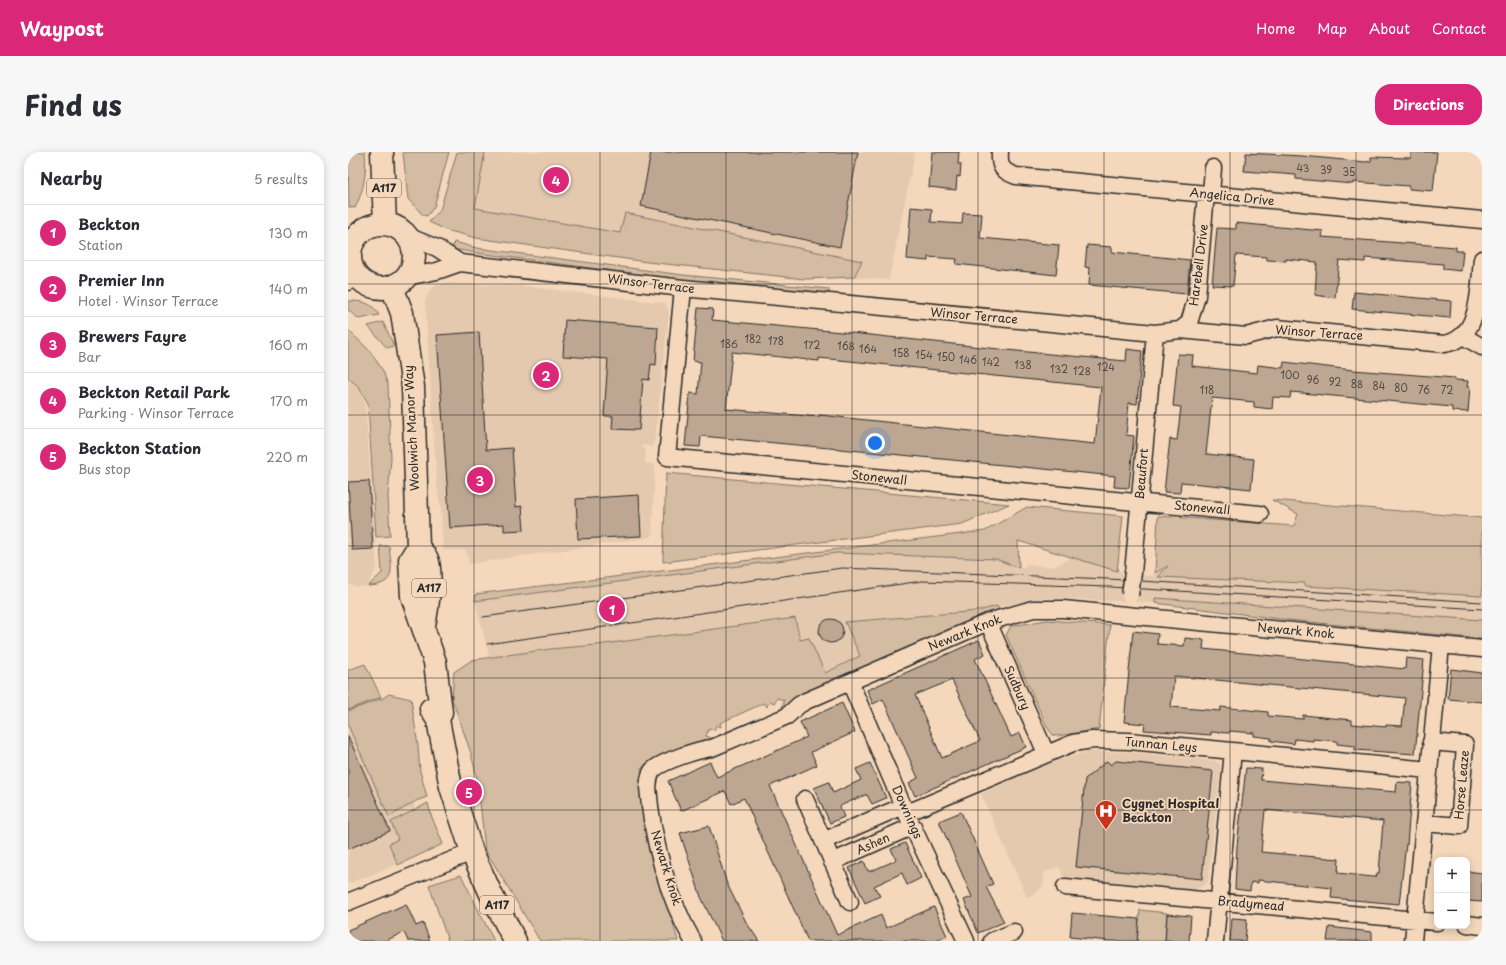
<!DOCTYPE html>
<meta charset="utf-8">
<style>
body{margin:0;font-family:"Playpen Sans",sans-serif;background:#f7f7f7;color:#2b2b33}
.controls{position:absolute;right:12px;bottom:12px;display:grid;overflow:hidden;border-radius:8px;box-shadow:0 2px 10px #0003}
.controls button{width:36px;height:36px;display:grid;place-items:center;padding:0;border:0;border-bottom:1px solid #e1e1e2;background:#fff;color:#2b2b33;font:20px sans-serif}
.you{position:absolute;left:527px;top:291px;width:14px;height:14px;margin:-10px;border:3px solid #fff;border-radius:50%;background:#1a73e8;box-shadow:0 0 0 6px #1a73e833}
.badge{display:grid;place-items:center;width:26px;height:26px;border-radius:50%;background:#db2777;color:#fff;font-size:13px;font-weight:700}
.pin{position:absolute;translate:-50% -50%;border:2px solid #fff;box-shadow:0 1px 4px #0006}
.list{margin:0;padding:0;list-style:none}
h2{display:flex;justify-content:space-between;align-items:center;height:52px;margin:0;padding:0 16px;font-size:17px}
h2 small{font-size:13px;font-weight:400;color:#7c7c81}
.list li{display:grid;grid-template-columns:26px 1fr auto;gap:12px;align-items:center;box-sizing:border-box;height:56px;padding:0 16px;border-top:1px solid #e1e1e2}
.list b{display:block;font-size:15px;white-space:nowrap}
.list p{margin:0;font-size:13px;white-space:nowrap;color:#7c7c81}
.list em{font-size:13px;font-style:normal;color:#7c7c81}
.map{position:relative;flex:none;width:1134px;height:789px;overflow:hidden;border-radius:16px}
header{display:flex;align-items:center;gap:24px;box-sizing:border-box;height:56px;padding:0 20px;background:#db2777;color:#fff}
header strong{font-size:19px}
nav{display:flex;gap:22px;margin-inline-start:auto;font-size:14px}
.intro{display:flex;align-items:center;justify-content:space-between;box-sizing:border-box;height:96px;padding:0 24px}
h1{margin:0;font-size:28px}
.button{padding:10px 18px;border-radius:16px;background:#db2777;color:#fff;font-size:14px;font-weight:700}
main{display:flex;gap:24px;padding:0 24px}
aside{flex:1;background:#fff;border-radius:16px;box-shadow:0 2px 10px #0003}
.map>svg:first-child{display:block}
</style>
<header>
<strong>Waypost</strong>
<nav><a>Home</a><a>Map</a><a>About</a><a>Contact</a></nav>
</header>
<div class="intro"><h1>Find us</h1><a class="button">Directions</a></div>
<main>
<aside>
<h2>Nearby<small>5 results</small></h2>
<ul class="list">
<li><span class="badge">1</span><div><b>Beckton</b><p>Station</p></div><em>130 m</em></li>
<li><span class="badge">2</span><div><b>Premier Inn</b><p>Hotel · Winsor Terrace</p></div><em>140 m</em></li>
<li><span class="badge">3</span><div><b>Brewers Fayre</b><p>Bar</p></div><em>160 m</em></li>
<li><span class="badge">4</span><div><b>Beckton Retail Park</b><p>Parking · Winsor Terrace</p></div><em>170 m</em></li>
<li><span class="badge">5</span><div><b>Beckton Station</b><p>Bus stop</p></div><em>220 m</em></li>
</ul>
</aside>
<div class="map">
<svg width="1134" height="789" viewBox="0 0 1134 789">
<rect width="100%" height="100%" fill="#f5d8bb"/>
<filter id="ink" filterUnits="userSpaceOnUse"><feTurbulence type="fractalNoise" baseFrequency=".025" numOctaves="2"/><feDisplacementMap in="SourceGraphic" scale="8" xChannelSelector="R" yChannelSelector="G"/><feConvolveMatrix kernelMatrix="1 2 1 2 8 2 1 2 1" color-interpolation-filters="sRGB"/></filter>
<g filter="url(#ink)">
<!-- built -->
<path fill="#e4c9af" d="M 134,0 L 567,0 L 541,128 L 506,125 L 457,127 L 299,110 L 128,86 L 98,78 L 81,70 L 123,44 Z
M 96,131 L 174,134 L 317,151 L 321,160 L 307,287 L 304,295 L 295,293 L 294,296 L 298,298 L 297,311 L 307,312 L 304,385 L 121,412 L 118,398 L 95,398 L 93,357 L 89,336 L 77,149 L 82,138 L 88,133 Z
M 0,227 L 10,235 L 17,250 L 29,415 L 19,434 L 10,435 L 0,432 Z
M 745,393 L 775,422 L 804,424 L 849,396 L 1134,430 L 1134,487 L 941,468 L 807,451 L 697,446 L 630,459 L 498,470 L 512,504 L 476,521 L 461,487 L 452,489 L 447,466 L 249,493 L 202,497 L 142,507 L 127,449 L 489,401 L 648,407 L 671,416 L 676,416 L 678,412 L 706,415 Z
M 33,545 L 41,549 L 57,552 L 71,703 L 0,732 L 0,558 Z
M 741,599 L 794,601 L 868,609 L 873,614 L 860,730 L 858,732 L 854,735 L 849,736 L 848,738 L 732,727 L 722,727 L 716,725 L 711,715 L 696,720 L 696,730 L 693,736 L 688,742 L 679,745 L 633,642 L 695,613 Z"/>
<!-- green -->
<path fill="#d4bca3" stroke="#807467" d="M 0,0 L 17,0 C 19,20 16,38 7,56 L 1,55 Z
M 55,0 L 101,0 L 86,55 L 79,64 L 75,63 L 60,47 Z
M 109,0 L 137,0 L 127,56 L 272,81 L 277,61 L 514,109 L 506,125 L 457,127 L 299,110 L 128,86 L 98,78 L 81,70 L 92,58 Z
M 106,90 L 129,96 L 335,123 L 481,137 L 481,141 L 335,128 L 129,101 L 104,97 Z
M 0,149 C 14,149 24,150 31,163 L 11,167 L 0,158 Z
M 35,170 L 46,194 L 39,196 L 20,174 Z
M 0,178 L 22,199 L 35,219 L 40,233 L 43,306 L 40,344 L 42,384 L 28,385 L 20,251 L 10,234 L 0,226 Z
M 318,321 L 661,352 L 614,372 L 315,410 Z
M 924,348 L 1134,366 L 1134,444 L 957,434 L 957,431 L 810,425 L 820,414 L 807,421 L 810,364 L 946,374 L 950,362 Z
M 679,355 L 775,364 L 769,419 L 670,389 L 671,416 L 648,407 L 489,401 L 127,449 L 128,442 L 637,379 Z
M 32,394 L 41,394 C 43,416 50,433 20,434 L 34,421 Z
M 807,446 L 1134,468 L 1134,487 L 941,468 L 807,451 Z
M 649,454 L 651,458 L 553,501 L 436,556 L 434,556 L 436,548 L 429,546 L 427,551 L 421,549 L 419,555 L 416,551 L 372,571 L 373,575 L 368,573 L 366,578 L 361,576 L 358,584 L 363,586 L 363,589 L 348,592 L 293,616 L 299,677 L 330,789 L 192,789 L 137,697 L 130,631 L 123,601 L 104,547 L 106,520 L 124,508 L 202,497 L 249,493 L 447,466 L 452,488 L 461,486 L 477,521 L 512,504 L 497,470 L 630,459 Z
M 699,468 L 762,473 L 751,577 L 710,584 L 705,583 L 699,575 L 658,483 L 663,474 Z
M 17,512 L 33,545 L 0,558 L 0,518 Z
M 41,542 L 63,547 L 70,594 L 72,619 L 79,645 L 68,649 L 41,665 L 0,573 L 0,559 L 35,546 Z
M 80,651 L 83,663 L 95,692 L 50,713 L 41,692 L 50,687 L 43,670 Z
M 113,723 L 146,789 L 100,789 L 81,733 Z
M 792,758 L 819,761 L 817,789 L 789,789 Z"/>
<!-- building -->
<path fill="#bda793" stroke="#2b2b2b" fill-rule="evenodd" d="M 303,0 L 510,0 L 492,95 L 293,54 Z
M 584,0 L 611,0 L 610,12 L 613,12 L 612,25 L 609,24 L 608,38 L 581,35 Z
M 1063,0 L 1089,0 L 1085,39 L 1061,37 L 1061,34 L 1005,30 L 1005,32 L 948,27 L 948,23 L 896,19 L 898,1 L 954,4 L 1017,10 L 1023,9 L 1023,5 L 1063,6 Z
M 563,55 L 584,57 L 583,70 L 614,72 L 615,61 L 634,62 L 632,86 L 711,93 L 708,123 L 608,112 L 609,107 L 580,105 L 580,109 L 559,107 Z
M 888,71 L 975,79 L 974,85 L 1108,95 L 1108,99 L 1115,99 L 1113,119 L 1095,117 L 1095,112 L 1017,106 L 1017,110 L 991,108 L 987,146 L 967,143 L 969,110 L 938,107 L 938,109 L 919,108 L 919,105 L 888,103 L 885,134 L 864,133 L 869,76 L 888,77 Z
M 739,93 L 764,95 L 764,100 L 842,108 L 839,142 L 741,133 L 742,116 L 737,115 Z
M 1006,140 L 1103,149 L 1102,166 L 1004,157 Z
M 350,156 L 365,157 L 364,168 L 504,181 L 669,199 L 778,209 L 779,197 L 794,199 L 789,252 L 781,251 L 778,283 L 786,284 L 781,336 L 766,335 L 767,324 L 492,297 L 353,284 L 352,295 L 337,294 L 342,241 L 350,242 L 353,210 L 345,209 ZM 384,200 L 471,209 L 471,206 L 502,209 L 753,235 L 747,292 L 471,263 L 471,265 L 378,257 Z
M 217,168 L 310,175 L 308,213 L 303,212 L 301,228 L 295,227 L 291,278 L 264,277 L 265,264 L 256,264 L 260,207 L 215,204 Z
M 131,180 L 138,298 L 164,296 L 168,355 L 174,354 L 176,378 L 156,379 L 156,372 L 102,376 L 89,183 Z
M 830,202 L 845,203 L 844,214 L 909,221 L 910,213 L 935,216 L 936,210 L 1005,218 L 1107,226 L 1107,228 L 1120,229 L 1119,235 L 1122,235 L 1120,260 L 1104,259 L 1104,255 L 943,240 L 942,246 L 925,245 L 924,257 L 906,255 L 906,250 L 864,246 L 858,302 L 906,307 L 903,337 L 833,330 L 832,341 L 816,340 L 822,287 L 829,288 L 833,255 L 825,254 Z
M 21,329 L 25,397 L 4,398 L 0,330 Z
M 291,343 L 293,384 L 230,387 L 228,347 Z
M471 479a12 12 0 1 1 24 0a12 12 0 1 1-24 0Z
M 785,479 L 810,482 L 809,492 L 836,494 L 837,486 L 856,488 L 855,497 L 1057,517 L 1058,506 L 1076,508 L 1067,602 L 1007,598 L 1007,594 L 989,592 L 989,589 L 965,587 L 965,589 L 947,587 L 946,592 L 923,589 L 923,586 L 906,584 L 906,581 L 882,579 L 881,581 L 863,580 L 863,583 L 796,578 L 797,572 L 776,570 ZM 826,524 L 1057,546 L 1054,574 L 1038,573 L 1038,575 L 1004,572 L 1004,568 L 955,563 L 955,567 L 920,564 L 920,560 L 873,555 L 872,559 L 823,555 Z
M 631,488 L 637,502 L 627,507 L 663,585 L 672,581 L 678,595 L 567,644 L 561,631 L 570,626 L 535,547 L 525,552 L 519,538 ZM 604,528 L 632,589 L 594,606 L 567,543 Z
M 1103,517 L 1134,521 L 1134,550 L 1100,547 Z
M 494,551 L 507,580 L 463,600 L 469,613 L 422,634 L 489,783 L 533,763 L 538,776 L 586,755 L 599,784 L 588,789 L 460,789 L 396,646 L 383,652 L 377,639 L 333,659 L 320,629 L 362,610 L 369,625 L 428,599 L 459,585 L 452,570 Z
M 0,584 L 42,679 L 0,697 Z
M 759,609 L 763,613 L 768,609 L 865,619 L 854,727 L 728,715 L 737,627 Z
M 522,611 L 538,646 L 524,652 L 519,643 L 517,643 L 494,653 L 492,655 L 496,665 L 482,671 L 466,636 L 481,630 L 485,641 L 513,628 L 508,617 Z
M 898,616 L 914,617 L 913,628 L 1048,640 L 1049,630 L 1064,631 L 1059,693 L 1058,692 L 1051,752 L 983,746 L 984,736 L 910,728 L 910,731 L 903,730 L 902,739 L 887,737 L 889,694 ZM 917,658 L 1035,669 L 1031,721 L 1029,721 L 1028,725 L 1024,725 L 990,721 L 991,707 L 913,700 Z
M 613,660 L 645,732 L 638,735 L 656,770 L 630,781 L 616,748 L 624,745 L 591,669 Z
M 361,674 L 379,732 L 398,770 L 411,789 L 374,789 L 353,745 L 332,681 Z
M 557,691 L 573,726 L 559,733 L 554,721 L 526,734 L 532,744 L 517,751 L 501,716 L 516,709 L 520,719 L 523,719 L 546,709 L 548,707 L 543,697 Z
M 1119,719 L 1134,721 L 1134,750 L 1119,749 Z
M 58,752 L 68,774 L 75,771 L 82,789 L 60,789 L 56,780 L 37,789 L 0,789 L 0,778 Z
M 724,761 L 791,767 L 789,789 L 761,789 L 722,785 Z
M 819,762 L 843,764 L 841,789 L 817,789 Z
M 884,766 L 899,767 L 897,789 L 882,789 Z
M 981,775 L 1024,780 L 1024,789 L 979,789 Z"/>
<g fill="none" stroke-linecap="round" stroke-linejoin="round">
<!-- street casing -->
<g stroke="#2b2b2b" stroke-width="19">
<path id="street" d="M 652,0 C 651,15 654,19 668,24 L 1134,68
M 863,43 L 865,16
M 59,84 L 89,96 L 112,111
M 58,125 L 89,119 L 112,111 L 335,136 L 807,181 L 832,178 L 898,184 L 929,176 L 1096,192 C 1133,187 1131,135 1134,107
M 0,130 L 7,123
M 335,136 L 319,305 L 912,362
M 832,178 L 841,171 L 849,144 L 858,42
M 1115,184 L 1134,195
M 785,421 L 807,181
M 640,470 L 698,601
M 502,530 L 555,654 L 618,789
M 457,647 L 502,750
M 559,661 L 725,591 L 744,588 L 781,589 L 1081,618
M 1076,671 L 1111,674 L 1117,593 L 1083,590
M 475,689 L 555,654
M 484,710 L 565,674
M 717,735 L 1089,770
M 0,750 L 124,700
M 1119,772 L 1134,774
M 345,789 C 319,744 304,686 300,635 C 301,629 301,621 306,617 C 316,609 351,597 364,596 L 439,564 L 451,553 L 458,549 L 640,470 L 685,457 L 715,457 L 1134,497
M 644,789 L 666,780
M 867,789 L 885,599
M 1065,789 L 1093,493"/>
</g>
<!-- secondary casing -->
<g stroke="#2b2b2b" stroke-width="25">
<path id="secondary" d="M 0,93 L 3,93"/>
</g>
<!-- primary casing -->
<g stroke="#2b2b2b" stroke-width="25">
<path id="primary" d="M 34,0 L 37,72
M2 104a32 32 0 1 1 64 0a32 32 0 1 1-64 0Z
M 44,135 L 54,161 L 65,235 L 70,395 L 62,408 L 64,444 L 87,510 L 93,560 L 90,568
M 70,395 C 73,399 77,403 79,407 C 85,422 79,458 76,474
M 83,557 L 90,568 L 103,635 L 124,700 L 143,742 L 167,789"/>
</g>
<!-- street -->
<use href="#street" stroke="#f5d8bb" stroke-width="16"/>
<!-- secondary -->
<use href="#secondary" stroke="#f5d8bb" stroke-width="22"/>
<!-- primary -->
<use href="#primary" stroke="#f5d8bb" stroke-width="22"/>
<!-- tram -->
<path stroke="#2b2b2b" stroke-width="1" d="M 135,465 L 494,416 L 760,427 L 1134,450
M 139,492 L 574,429 L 762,435 L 1134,457"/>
<!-- street-bridge casing -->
<g stroke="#2b2b2b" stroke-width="19" stroke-linecap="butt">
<path id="street-bridge" d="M 782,443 L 785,421"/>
</g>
<!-- street-bridge -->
<use href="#street-bridge" stroke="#f5d8bb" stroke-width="16"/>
</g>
</g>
<!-- grid -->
<path fill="none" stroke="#2b2b2b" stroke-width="1" stroke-opacity="0.55" d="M 126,0 L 126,789M 252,0 L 252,789M 378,0 L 378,789M 504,0 L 504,789M 630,0 L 630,789M 756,0 L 756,789M 882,0 L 882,789M 1008,0 L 1008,789M 0,132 L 1134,132M 0,263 L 1134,263M 0,394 L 1134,394M 0,526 L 1134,526M 0,658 L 1134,658"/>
<!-- icons -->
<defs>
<g id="hospital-pin" transform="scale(1.15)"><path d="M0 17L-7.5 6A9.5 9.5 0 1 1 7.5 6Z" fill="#c8321e" stroke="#f5d8bb"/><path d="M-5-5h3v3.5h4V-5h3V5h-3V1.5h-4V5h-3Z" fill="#fff"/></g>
</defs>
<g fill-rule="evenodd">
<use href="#hospital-pin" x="758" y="659"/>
</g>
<g text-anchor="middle" stroke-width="3.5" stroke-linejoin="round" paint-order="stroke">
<!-- number labels -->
<g font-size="10" fill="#504a45">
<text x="955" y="20">43</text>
<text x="978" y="22">39</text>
<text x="1001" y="24">35</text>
<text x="405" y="191">182</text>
<text x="428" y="193">178</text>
<text x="381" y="196">186</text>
<text x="464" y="197">172</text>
<text x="498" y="198">168</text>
<text x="520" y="201">164</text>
<text x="553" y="205">158</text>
<text x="576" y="207">154</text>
<text x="598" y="209">150</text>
<text x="620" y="212">146</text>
<text x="643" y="214">142</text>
<text x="675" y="217">138</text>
<text x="758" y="219">124</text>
<text x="711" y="221">132</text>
<text x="734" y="223">128</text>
<text x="942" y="227">100</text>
<text x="965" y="232">96</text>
<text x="987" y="234">92</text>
<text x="1009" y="236">88</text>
<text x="1031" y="238">84</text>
<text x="1053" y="240">80</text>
<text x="859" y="242">118</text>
<text x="1076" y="242">76</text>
<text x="1099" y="242">72</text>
</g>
<!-- shield labels -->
<g fill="#f5d8bb" stroke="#685f56" stroke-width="1">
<rect x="19" y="27" width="34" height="18" rx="3"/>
<rect x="64" y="427" width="34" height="18" rx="3"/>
<rect x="132" y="744" width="34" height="18" rx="3"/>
</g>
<g font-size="11" font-weight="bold" fill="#2b2b2b">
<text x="36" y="40">A117</text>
<text x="81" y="440">A117</text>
<text x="149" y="757">A117</text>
</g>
<!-- street labels -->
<g font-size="12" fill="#2b2b2b" stroke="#f5d8bb">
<text transform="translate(884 45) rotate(6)" y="4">Angelica Drive</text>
<text transform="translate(851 113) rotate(-83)" y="4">Harebell Drive</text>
<text transform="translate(303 132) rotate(7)" y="4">Winsor Terrace</text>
<text transform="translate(626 164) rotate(5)" y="4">Winsor Terrace</text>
<text transform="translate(971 181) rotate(4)" y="4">Winsor Terrace</text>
<text transform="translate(64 276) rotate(-93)" y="4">Woolwich Manor Way</text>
<text transform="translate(794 322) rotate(-85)" y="4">Beaufort</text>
<text transform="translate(531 326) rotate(6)" y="4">Stonewall</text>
<text transform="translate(854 356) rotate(5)" y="4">Stonewall</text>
<text transform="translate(948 479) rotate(5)" y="4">Newark Knok</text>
<text transform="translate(617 481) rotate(-22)" y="4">Newark Knok</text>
<text transform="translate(669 536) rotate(66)" y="4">Sudbury</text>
<text transform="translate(813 593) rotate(5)" y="4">Tunnan Leys</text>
<text transform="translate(1114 633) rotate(-85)" y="4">Horse Leaze</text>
<text transform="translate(559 660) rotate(66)" y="4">Downings</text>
<text transform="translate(525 692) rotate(-24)" y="4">Ashen</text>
<text transform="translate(318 716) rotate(73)" y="4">Newark Knok</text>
<text transform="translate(903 752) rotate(5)" y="4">Bradymead</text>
</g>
<!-- poi labels -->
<g font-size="12" font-weight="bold" fill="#2b2b2b" stroke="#f5d8bb" text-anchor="start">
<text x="774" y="656">Cygnet Hospital<tspan x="774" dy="14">Beckton</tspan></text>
</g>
</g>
</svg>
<div class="controls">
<button>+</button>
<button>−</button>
</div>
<div class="you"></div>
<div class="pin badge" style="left:264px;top:457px">1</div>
<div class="pin badge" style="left:198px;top:223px">2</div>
<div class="pin badge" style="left:132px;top:328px">3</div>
<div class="pin badge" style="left:208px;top:28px">4</div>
<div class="pin badge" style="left:121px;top:640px">5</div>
</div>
</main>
